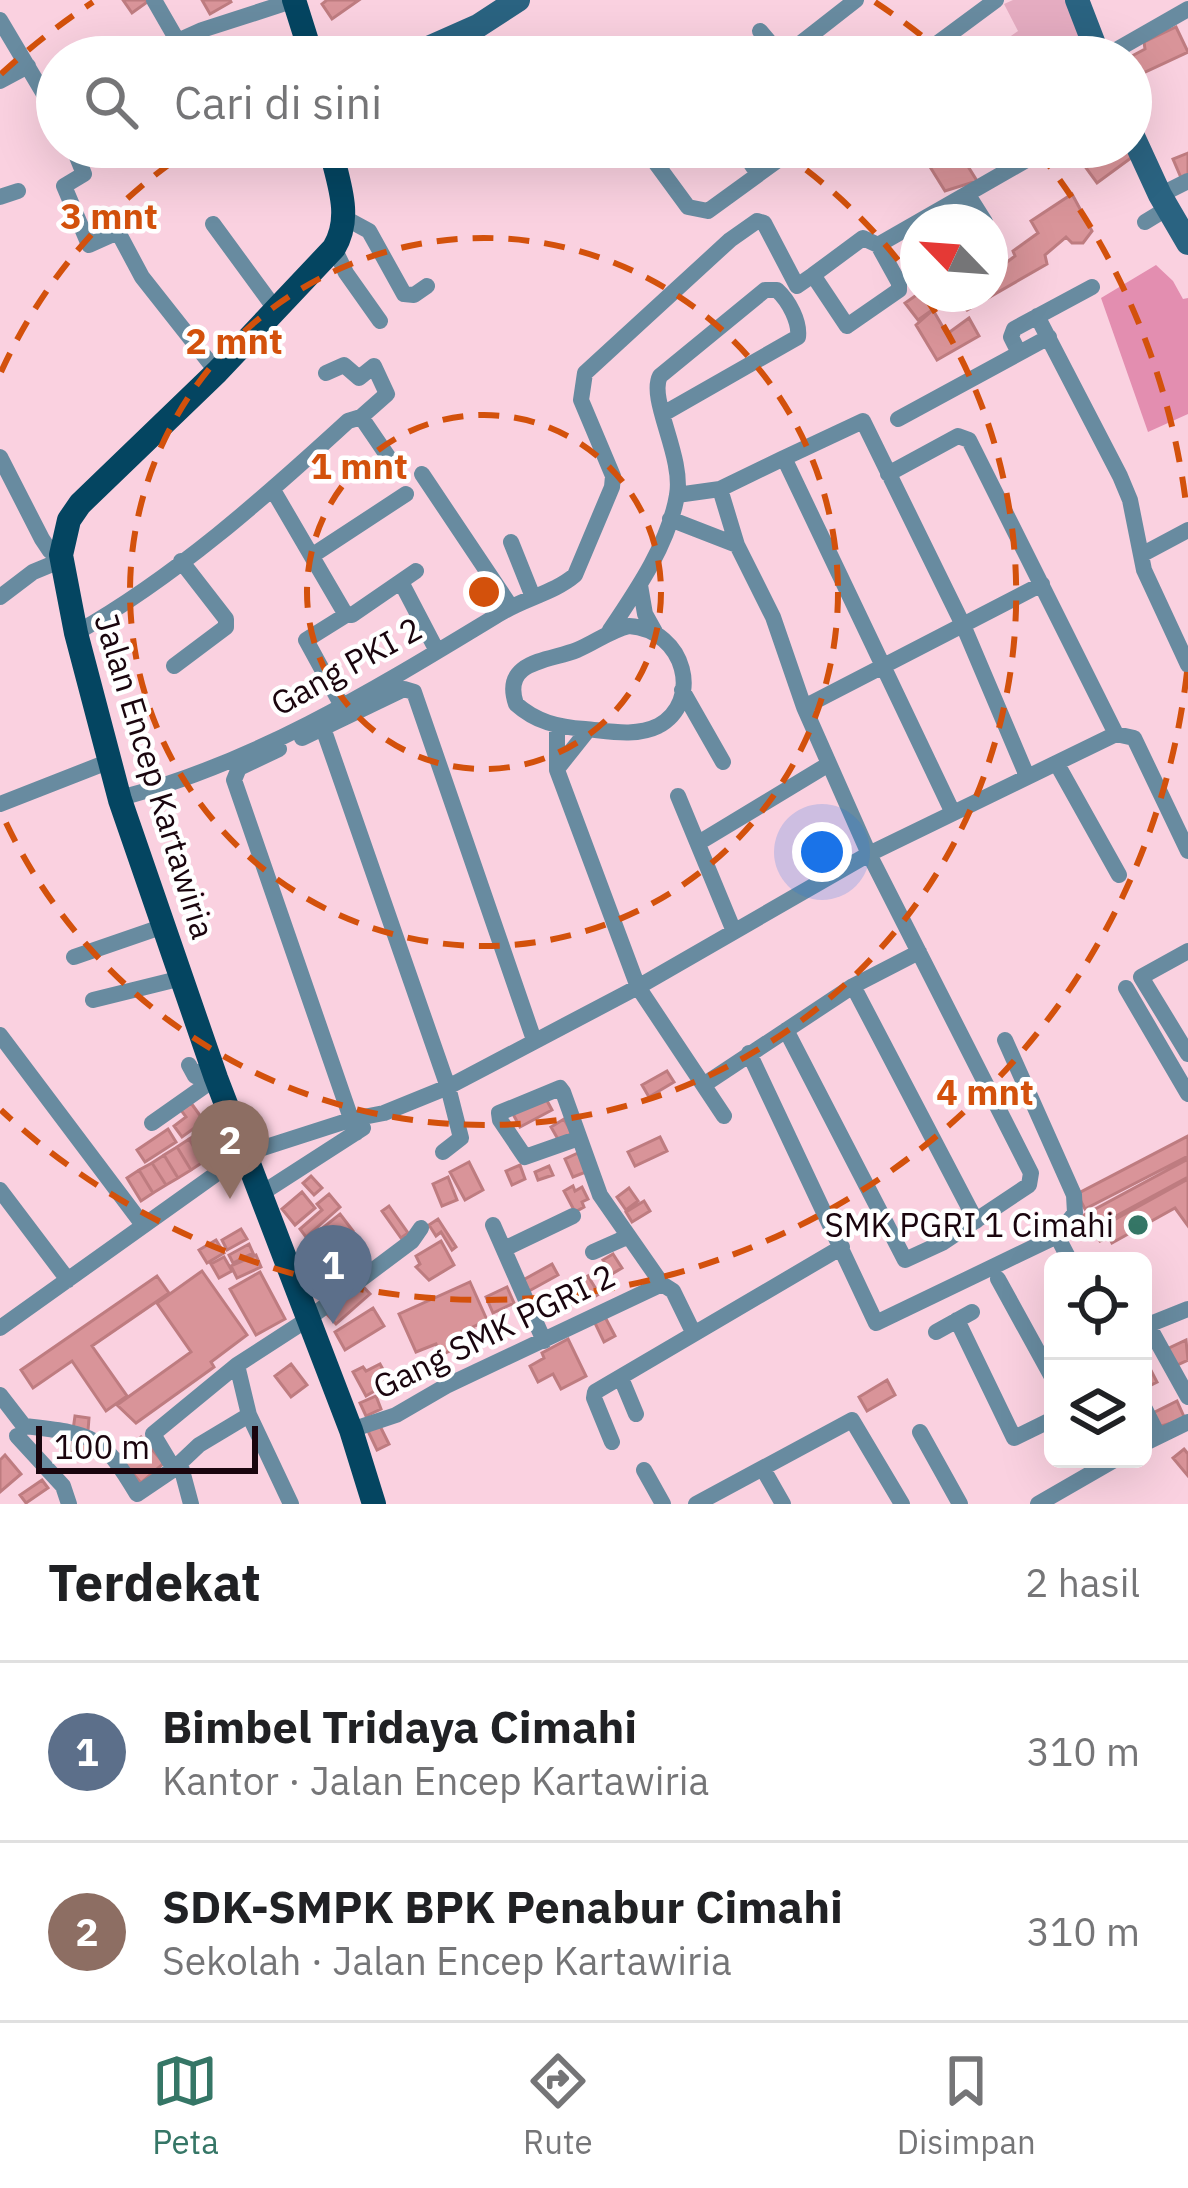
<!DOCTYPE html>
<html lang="id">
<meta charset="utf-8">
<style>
body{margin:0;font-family:"IBM Plex Sans",sans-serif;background:#f2f2f2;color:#202124}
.controls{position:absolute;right:36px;bottom:36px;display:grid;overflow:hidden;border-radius:18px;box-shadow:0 12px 48px #0002}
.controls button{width:108px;height:108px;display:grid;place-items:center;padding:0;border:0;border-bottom:3px solid #e0e0e0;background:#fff;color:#202124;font:60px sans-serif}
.compass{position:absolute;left:900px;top:204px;width:108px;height:108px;border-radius:50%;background:#fff;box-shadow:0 12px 48px #0002;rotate:295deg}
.scale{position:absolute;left:36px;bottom:30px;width:222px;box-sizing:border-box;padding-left:12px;border:6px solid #1a050e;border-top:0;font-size:33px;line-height:42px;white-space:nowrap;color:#1a050e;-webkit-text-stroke:9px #fff;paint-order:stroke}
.you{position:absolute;left:822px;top:852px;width:42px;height:42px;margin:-30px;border:9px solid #fff;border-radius:50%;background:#1a73e8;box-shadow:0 0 0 18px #1a73e833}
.badge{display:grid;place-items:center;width:78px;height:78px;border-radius:50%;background:#357666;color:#fff;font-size:39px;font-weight:700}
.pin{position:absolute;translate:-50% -99px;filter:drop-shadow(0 3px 6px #0008)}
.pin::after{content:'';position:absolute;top:63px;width:42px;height:36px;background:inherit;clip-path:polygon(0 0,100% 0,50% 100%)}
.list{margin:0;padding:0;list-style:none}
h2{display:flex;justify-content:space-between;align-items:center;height:156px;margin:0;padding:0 48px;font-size:51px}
h2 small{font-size:39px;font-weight:400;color:#757577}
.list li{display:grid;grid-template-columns:78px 1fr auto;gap:36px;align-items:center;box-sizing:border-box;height:180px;padding:0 48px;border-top:3px solid #e0e0e0}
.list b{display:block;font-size:45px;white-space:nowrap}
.list p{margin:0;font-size:39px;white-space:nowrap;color:#757577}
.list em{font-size:39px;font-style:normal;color:#757577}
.icon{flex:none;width:66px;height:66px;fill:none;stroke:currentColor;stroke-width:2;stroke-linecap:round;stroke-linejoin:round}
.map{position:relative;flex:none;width:1188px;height:1504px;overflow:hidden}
.search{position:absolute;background:#fff;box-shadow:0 12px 48px #0002;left:36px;right:36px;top:36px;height:132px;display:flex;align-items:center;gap:30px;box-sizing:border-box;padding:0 42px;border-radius:66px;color:#757577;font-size:45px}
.sheet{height:516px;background:#fff}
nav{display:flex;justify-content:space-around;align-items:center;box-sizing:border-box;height:168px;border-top:3px solid #e0e0e0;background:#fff;font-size:33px;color:#757577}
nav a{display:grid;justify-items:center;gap:6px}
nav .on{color:#357666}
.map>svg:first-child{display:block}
</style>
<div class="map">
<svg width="1188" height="1504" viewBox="0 0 1188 1504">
<rect width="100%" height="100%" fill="#fad1e0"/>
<!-- green -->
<path fill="#e5acc1" d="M 1013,0 L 1067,0 L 1081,34 L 1048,57 L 981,57 L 1018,31 L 1004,4 Z"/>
<!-- forest -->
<path fill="#e38eb0" d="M 1156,265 L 1173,281 L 1183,299 L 1188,298 L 1188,414 L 1148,432 L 1101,298 Z"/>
<!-- building -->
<path fill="#d99499" stroke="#be7c80" stroke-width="3" d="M 123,0 L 150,0 L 132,13 Z
M 202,0 L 230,0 L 231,2 L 210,14 Z
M 327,0 L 359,0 L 332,19 L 322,4 Z
M 1176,27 L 1188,52 L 1143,73 L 1132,56 L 1145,49 L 1144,42 Z
M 951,147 L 956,147 L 977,181 L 945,191 L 927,162 Z
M 1078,147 L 1131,147 L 1135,155 L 1097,183 L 1073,150 Z
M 1188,153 L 1188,177 L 1182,180 L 1173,159 Z
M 1072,194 L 1092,231 L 1083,243 L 1072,243 L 1066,237 L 1045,255 L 1047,264 L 967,310 L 957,299 L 964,294 L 990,294 L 990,275 L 1015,256 L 1013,251 L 1038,233 L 1031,221 Z
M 918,294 L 955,294 L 918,320 L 905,303 Z
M 933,310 L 947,334 L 969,318 L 979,336 L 937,360 L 916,325 Z
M 667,1071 L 674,1082 L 649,1097 L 642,1085 Z
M 545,1097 L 552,1110 L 520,1127 L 513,1114 Z
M 191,1103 L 204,1121 L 182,1137 L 174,1126 L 186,1117 L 181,1110 Z
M 564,1119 L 572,1133 L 559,1141 L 551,1127 Z
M 168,1129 L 176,1142 L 145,1162 L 137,1150 Z
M 202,1131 L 216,1154 L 203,1162 L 189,1139 Z
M 1188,1136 L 1188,1156 L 1085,1209 L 1077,1194 Z
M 660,1137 L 667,1151 L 635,1166 L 628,1152 Z
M 189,1139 L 203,1162 L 191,1170 L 177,1147 Z
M 177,1147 L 191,1170 L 178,1178 L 164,1155 Z
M 578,1153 L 586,1172 L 573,1177 L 565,1159 Z
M 164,1155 L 178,1178 L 166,1185 L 152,1163 Z
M 1188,1159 L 1188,1177 L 1092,1229 L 1084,1215 Z
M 469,1162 L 483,1190 L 465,1200 L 450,1172 Z
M 152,1163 L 166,1185 L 153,1193 L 139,1170 Z
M 520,1165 L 525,1179 L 512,1185 L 506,1171 Z
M 549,1166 L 553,1175 L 538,1180 L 535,1172 Z
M 139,1170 L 153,1193 L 141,1201 L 127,1178 Z
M 311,1176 L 322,1188 L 314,1195 L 303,1183 Z
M 448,1177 L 457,1200 L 442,1206 L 433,1184 Z
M 1188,1179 L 1188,1226 L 1175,1208 L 1112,1243 L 1109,1237 L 1100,1241 L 1094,1231 Z
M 573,1186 L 575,1191 L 582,1187 L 588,1199 L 582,1202 L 584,1207 L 575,1212 L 564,1191 Z
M 629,1188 L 638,1201 L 626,1210 L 617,1197 Z
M 302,1192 L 315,1208 L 295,1225 L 282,1209 Z
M 329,1194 L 340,1207 L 306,1237 L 300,1229 L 322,1210 L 317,1204 Z
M 644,1201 L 650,1211 L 632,1222 L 626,1212 Z
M 389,1206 L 408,1233 L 401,1238 L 382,1211 Z
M 340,1214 L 353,1231 L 318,1257 L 306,1241 Z
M 438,1219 L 456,1247 L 452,1250 L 441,1232 L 436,1236 L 429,1225 Z
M 241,1229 L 247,1239 L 227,1250 L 222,1240 Z
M 353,1238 L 359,1245 L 335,1264 L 329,1256 Z
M 216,1240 L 224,1253 L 207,1263 L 199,1250 Z
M 441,1241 L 454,1265 L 429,1280 L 416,1267 L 420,1264 L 416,1256 Z
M 249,1244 L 253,1253 L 233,1263 L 229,1255 Z
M 613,1254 L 622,1268 L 612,1274 L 603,1260 Z
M 256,1255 L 261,1267 L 237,1278 L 231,1266 Z
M 325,1256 L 331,1263 L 320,1272 L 323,1277 L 317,1282 L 307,1271 Z
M 224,1257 L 232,1271 L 219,1278 L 211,1264 Z
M 347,1257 L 357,1266 L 344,1280 L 334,1271 Z
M 552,1264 L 558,1275 L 529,1291 L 523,1280 Z
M 202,1271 L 247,1335 L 211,1362 L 214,1367 L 136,1423 L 117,1405 L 191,1352 L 157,1303 Z
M 260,1272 L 285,1319 L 256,1335 L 230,1289 Z
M 157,1276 L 169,1293 L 92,1346 L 127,1396 L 106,1411 L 72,1361 L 33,1388 L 21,1370 Z
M 588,1276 L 599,1294 L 589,1300 L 578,1283 Z
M 332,1277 L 340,1287 L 327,1299 L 318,1289 Z
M 359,1282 L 370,1294 L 336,1324 L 325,1312 Z
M 470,1282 L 487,1320 L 473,1327 L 478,1338 L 441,1355 L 436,1344 L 416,1352 L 399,1314 Z
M 565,1285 L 574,1303 L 557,1313 L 547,1294 Z
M 507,1287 L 514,1303 L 493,1313 L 486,1297 Z
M 373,1308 L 384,1326 L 345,1350 L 335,1332 Z
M 605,1317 L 615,1336 L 604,1342 L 595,1323 Z
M 568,1339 L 586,1376 L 561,1389 L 553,1374 L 538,1382 L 530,1366 L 544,1358 L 542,1353 Z
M 1186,1340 L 1188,1360 L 1175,1366 L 1167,1349 Z
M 1143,1355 L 1157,1382 L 1143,1389 Z
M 291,1364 L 307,1385 L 291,1397 L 275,1376 Z
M 380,1364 L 390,1382 L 366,1396 L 353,1372 L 363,1367 L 366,1371 Z
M 887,1380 L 895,1395 L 867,1411 L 859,1397 Z
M 376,1396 L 381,1409 L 366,1416 L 360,1403 Z
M 1177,1401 L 1185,1419 L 1158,1427 L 1151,1414 Z
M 75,1416 L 89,1418 L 88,1431 L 73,1430 Z
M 379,1424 L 389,1444 L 377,1450 L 367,1429 Z
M 141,1437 L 164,1463 L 141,1483 L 118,1456 Z
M 74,1439 L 90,1446 L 86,1456 L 70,1450 Z
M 1184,1449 L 1188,1454 L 1188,1476 L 1173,1458 Z
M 5,1455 L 21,1474 L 0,1492 L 0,1460 Z
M 42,1480 L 48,1488 L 26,1503 L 20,1495 Z"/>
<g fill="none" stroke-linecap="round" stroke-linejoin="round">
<!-- street -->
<path stroke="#688ba0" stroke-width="16" d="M 154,0 L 177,40
M 0,20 L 57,116
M 760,31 L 782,57
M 678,55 L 680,57
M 142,57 L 202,30 L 295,0
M 783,57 L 856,0
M 919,57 L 996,0
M 1104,57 L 1188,9
M 0,81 L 28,66
M 73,147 L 84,174 L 64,186 L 89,245 L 118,232 L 142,277 L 217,372
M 644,147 L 688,207 L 708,211 L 796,147
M 740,147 L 758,174
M 968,195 L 985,222
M 1160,195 L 1188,181
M 0,197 L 18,191
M 345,218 L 369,231 L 404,294 L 414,295 L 427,286
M 1145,222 L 1168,208
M 213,224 L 276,310
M 878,245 L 863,238 L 813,275 L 847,326 L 899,290 L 899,283 L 878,245 L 1049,147
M 334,248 L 346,273 L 380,321
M 1037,316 L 1120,476 L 1130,500 L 1144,570 L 1188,665
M 1019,353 L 1011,337 L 1014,329 L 1092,287
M 361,417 L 391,461
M 898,419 L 1049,337
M 0,457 L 42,539 L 50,551 L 61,555
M 422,474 L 511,607
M 888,474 L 958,436 L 969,440 L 1116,734
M 720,489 L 737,545 L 773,617 L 804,707 L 869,854 L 1031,1173 L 1029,1185 L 942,1243 L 905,1260 L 786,1030
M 273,490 L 346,615 L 352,615 L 416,571
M 677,495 L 720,489 L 784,458
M 670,519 L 737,545
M 511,542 L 533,597
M 1143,554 L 1188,530
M 313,555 L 406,494
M 401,582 L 437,651
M 640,585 L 645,614 L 655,632
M 0,597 L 33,572 L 62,560
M 629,626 C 686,630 703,702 658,726 C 636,737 608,731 585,729 C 558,727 536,722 516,704 C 501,660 550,661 577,650 C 596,642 609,631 629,626 Z
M 610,630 C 637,590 669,543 677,495 C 684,457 648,399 660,376 L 765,290 L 777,290 C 789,301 800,322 798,337 L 663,414
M 76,633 C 175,577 264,498 348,421 L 361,417 L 387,394 L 374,366 L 359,378 L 344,365 L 326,373
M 174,666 L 226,627 L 226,619 L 181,561
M 682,690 L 723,762
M 342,706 L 306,640 L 346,615
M 804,707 L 1042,584
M 557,727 L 557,770 L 638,987 L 724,1116
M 323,728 L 448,1087 L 461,1138 L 443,1152
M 302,738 L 404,689 L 414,692 L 534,1040
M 279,749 L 239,768 L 234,780 L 356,1133
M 1057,764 L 1119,875
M 557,769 L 588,730
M 678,796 L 733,929
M 120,798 C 257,763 382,685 501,613 C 525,598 554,593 575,575 L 612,487 L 613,476 L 581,400 L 585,373 L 730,240 L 757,221 L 764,223 L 797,286 L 813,275
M 0,804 L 110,761
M 953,813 L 784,458 L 863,421 L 963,625 L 1027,776
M 700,842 L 829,764
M 1188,951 L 1141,977 L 1188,1054
M 74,957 L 164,926
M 853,986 L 976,1221
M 1126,988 L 1188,1094
M 93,1000 L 182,978
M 0,1035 L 143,1225
M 749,1053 L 876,1323 L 1057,1236 L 1075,1213 L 1074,1195 L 1005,1040
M 189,1065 L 195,1076 L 211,1065
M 705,1084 L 853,986 L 919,952
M 152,1123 L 216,1078
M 579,1138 L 525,1157 L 500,1120 L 499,1113 L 560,1088 L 563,1092 L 600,1195 L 662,1284 L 673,1291 L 693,1332
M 0,1190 L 68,1280
M 259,1195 L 363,1128
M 493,1225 L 544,1341
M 1057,1236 L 1070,1261
M 504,1249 L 573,1216
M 593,1252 L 627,1237
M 998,1279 L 1053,1379
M 1188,1309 L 1148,1325 L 1188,1397
M 957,1320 L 1014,1438 L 1053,1419
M 0,1328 L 244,1154 L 353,1119 L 384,1113 L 448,1087 L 638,987 L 869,854 L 1116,734 L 1134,738 L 1188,851
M 936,1332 L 972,1312
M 237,1365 L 249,1415 L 291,1504
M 621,1378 L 636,1414
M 0,1395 L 24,1426 C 92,1434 101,1433 137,1494 L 174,1469 L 153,1434 L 237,1365 L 308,1319 L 412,1241 L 421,1228
M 1143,1405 L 1158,1435
M 351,1430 L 396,1415 L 446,1386 L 662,1284
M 920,1432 L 960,1504
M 17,1436 L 63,1486 L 69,1504
M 612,1442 L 594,1398 L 595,1392 L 842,1247
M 1143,1444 L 1188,1422
M 763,1469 L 783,1504
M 644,1470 L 663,1504
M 191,1504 L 180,1463 L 199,1445 L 249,1415
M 696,1504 L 852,1420 L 902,1504
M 1038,1504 L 1116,1459"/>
<!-- secondary -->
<path stroke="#2a6381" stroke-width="24" d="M 1077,0 L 1099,57
M 408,57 L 478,26 L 518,0
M 1131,132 L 1160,195 L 1188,243"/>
<!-- primary -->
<path stroke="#044561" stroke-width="24" d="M 294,0 L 312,57
M 330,147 C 338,182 353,216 334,248 L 217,372 L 80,504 L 69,520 L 61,555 L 76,633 L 120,800 L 216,1078 L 351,1430 L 374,1504"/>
</g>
<!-- distance rings -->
<g fill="none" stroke="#d3510c" stroke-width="6" stroke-dasharray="21 15">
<circle cx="484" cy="592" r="177"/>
<circle cx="484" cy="592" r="354"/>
<path d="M1 372A531 531 0 0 1 191 149M777 149A531 531 0 0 1 916 284M924 295A531 531 0 1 1 1 812"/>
<path d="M1187 672A708 708 0 0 1 1 1110M1 74A708 708 0 0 1 93 2M875 2A708 708 0 0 1 944 54M1038 151A708 708 0 0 1 1187 512"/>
</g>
<!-- markers -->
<circle fill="#357666" stroke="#fff" stroke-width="4.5" cx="1138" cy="1225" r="12"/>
<g text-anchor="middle" stroke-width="9" stroke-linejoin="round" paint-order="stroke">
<!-- street labels -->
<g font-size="33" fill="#1a050e" stroke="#fff">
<text transform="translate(346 666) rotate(-29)" y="12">Gang PKI 2</text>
<text transform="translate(155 776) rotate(73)" y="12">Jalan Encep Kartawiria</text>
<text transform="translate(494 1331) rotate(-26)" y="12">Gang SMK PGRI 2</text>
</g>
<!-- poi labels -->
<g font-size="33" fill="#1a050e" stroke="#fff" text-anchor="end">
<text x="1114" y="1237">SMK PGRI 1 Cimahi</text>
</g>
</g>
<circle cx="484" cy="592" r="18" fill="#d3510c" stroke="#fff" stroke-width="6"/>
<g font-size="36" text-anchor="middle" font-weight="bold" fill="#d3510c" stroke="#fff" stroke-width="9" stroke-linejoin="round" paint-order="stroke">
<text x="109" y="229">3 mnt</text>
<text x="234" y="354">2 mnt</text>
<text x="359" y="479">1 mnt</text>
<text x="985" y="1105">4 mnt</text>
</g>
</svg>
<div class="controls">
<button><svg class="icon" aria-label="locate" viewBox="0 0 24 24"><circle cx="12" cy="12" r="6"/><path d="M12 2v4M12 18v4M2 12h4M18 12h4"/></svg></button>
<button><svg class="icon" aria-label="layers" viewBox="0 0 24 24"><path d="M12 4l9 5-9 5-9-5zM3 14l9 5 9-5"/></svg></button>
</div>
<svg class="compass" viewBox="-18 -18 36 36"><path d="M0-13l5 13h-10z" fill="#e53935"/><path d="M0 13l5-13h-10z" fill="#757577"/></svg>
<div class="scale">100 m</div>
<div class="you"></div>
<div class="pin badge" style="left:333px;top:1324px;background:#5c6f8a">1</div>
<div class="pin badge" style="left:230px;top:1199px;background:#8d6e63">2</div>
<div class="search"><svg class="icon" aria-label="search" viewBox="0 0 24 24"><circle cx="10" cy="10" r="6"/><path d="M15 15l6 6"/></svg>Cari di sini</div>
</div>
<section class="sheet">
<h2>Terdekat<small>2 hasil</small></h2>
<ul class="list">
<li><span class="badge" style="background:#5c6f8a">1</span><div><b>Bimbel Tridaya Cimahi</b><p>Kantor · Jalan Encep Kartawiria</p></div><em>310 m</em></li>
<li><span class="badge" style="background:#8d6e63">2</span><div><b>SDK-SMPK BPK Penabur Cimahi</b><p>Sekolah · Jalan Encep Kartawiria</p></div><em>310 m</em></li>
</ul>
</section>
<nav>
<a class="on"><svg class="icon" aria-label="map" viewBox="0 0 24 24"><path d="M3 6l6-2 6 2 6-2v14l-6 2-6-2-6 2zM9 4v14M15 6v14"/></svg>Peta</a>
<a><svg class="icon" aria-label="directions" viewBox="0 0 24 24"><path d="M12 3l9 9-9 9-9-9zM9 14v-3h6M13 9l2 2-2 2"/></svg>Rute</a>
<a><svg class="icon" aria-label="saved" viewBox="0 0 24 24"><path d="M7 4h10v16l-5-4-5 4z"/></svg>Disimpan</a>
</nav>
